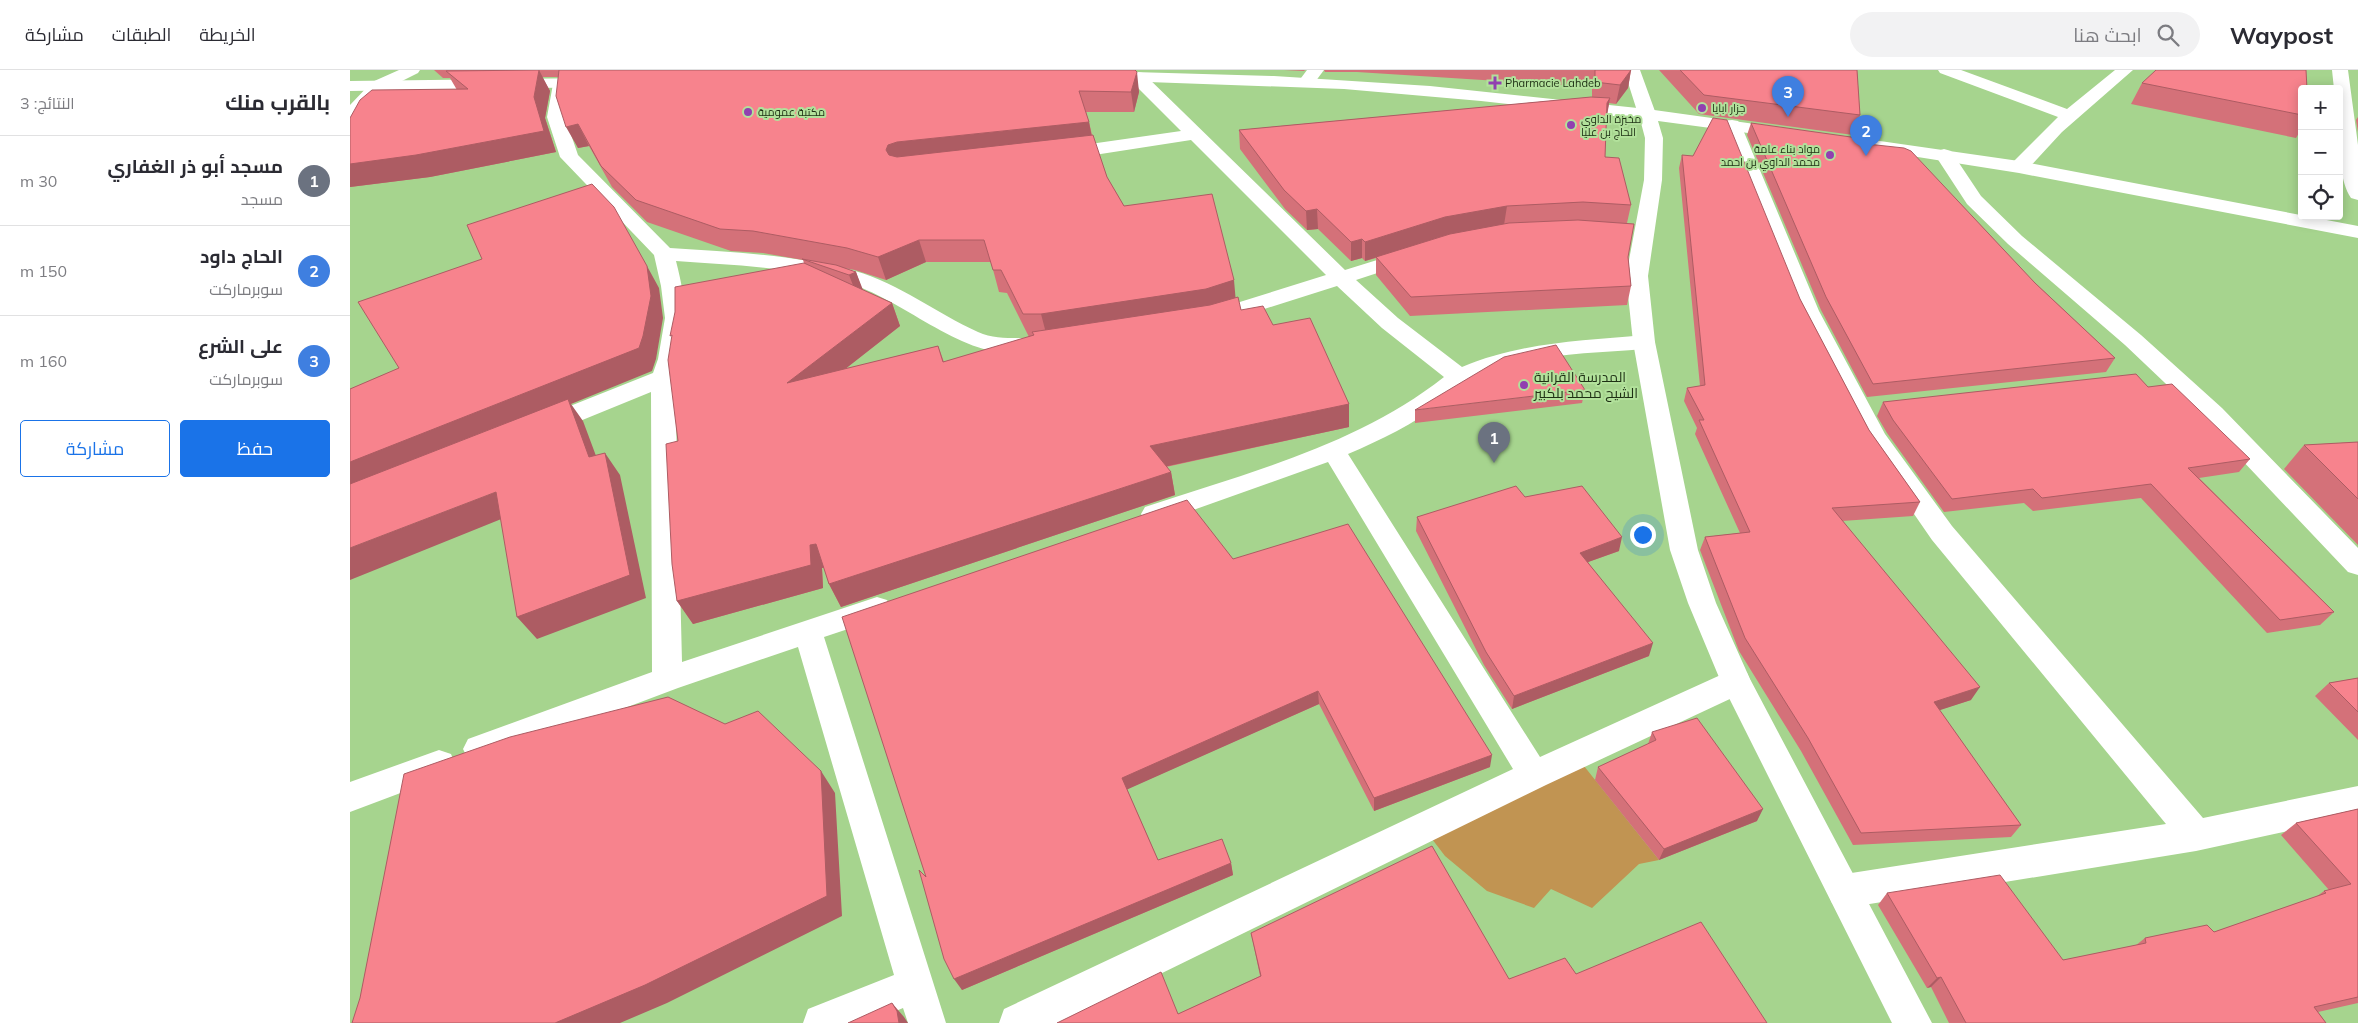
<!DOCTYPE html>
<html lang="ar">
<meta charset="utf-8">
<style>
body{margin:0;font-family:Mulish,Cairo,sans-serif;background:#f2f2f3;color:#2b2b33;direction:rtl}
.controls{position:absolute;right:15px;top:15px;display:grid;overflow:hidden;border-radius:5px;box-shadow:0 2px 12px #0003}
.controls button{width:45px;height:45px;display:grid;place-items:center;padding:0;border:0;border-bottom:1px solid #e1e1e2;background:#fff;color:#2b2b33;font:25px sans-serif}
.you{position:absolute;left:1292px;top:464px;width:18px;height:18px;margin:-12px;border:4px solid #fff;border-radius:50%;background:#1a73e8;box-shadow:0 0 0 8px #1a73e833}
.badge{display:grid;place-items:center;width:32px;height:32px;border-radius:50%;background:#1a73e8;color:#fff;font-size:16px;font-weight:700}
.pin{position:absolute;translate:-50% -41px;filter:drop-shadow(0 1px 2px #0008)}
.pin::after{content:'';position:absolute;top:26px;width:18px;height:15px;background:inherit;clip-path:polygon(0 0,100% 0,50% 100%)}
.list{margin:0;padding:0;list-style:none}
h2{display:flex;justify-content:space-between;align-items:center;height:65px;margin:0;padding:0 20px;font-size:21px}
h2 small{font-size:16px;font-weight:400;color:#7c7c81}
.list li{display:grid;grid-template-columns:32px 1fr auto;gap:15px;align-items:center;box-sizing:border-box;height:90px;padding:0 20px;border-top:1px solid #e1e1e2}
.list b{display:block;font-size:19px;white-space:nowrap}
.list p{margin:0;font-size:16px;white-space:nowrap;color:#7c7c81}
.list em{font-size:16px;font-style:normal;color:#7c7c81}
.actions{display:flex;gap:10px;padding:15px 20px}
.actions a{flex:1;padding:11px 0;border:1px solid #1a73e8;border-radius:5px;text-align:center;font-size:18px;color:#1a73e8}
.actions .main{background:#1a73e8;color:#fff}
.icon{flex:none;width:28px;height:28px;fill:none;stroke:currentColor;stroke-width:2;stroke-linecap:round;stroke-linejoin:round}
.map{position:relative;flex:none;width:2008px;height:953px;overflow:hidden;direction:ltr}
header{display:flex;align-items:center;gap:30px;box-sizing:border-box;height:70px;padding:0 25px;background:#fff;border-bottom:1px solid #e1e1e2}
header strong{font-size:24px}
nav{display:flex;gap:28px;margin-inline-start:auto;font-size:18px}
.search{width:350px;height:45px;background:#f2f2f3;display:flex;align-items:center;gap:12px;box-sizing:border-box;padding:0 18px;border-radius:28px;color:#7c7c81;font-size:19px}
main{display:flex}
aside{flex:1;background:#fff}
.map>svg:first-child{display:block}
</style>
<header>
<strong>Waypost</strong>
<div class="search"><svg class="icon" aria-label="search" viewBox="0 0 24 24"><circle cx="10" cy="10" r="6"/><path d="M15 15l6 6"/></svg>ابحث هنا</div>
<nav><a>الخريطة</a><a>الطبقات</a><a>مشاركة</a></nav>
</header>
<main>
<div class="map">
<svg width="2008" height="953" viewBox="0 0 2008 953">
<rect width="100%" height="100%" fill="#a6d48e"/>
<!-- green -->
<path fill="#c19452" d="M 1234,696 L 1309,790 L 1289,794 L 1242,838 L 1201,819 L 1184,838 L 1137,821 L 1095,786 L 1082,769 Z"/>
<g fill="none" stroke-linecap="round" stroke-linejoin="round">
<!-- street -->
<path fill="#fff" fill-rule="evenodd" d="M 49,0 L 70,0 L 68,3 L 34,20 L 6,49 L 0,50 L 0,35 L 22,12 Z
M 957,0 L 974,0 L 962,16 L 950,16 L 948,12 Z
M 1274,0 L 1290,0 L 1306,44 L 1303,48 L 1291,48 L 1288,44 Z
M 1588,0 L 1611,0 L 1717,39 L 1765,0 L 1783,0 L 1712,62 L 1676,101 L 1662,101 L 1660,97 L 1662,93 L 1708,47 L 1590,3 Z
M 1982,0 L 1998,0 L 2008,75 L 2008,130 L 2001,128 C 1985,105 1989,47 1989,19 L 1984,19 Z
M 787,2 L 793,3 L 995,200 L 1056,181 L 1063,179 L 1070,181 L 1073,185 L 1070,189 L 1006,210 L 1048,248 L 1112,297 C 1172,272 1230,271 1294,265 L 1302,267 L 1305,272 L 1302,277 L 1294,279 C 1235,284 1172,283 1119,312 C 1109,317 1101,326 1092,333 C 1063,354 1031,370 998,384 L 1190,687 L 1375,603 L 1386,600 L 1397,603 L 1401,612 L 1397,621 L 1196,715 L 710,953 L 649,953 L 654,939 L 1163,699 L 978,392 L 804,454 L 795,451 L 791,444 L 795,437 C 897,403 1008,375 1094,307 L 1032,258 L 987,216 L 864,255 L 856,257 L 848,255 L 845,250 L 848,245 L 976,205 L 841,70 L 712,90 L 706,88 L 703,84 L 706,80 L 712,78 L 831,61 L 781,11 L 779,7 L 781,3 Z
M 211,9 L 217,10 L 219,14 L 215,47 L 228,85 L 320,178 C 381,182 446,185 505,201 C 550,214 586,243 628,262 C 650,272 673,265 695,271 L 698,276 L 695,281 C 619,300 563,232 495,212 C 443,197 380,195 326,191 C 337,234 340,266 325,308 L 332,592 L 527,527 L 537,530 L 541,538 L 537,546 L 474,567 L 596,953 L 558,953 L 553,938 L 518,953 L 453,953 L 458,939 L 544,905 L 448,577 L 328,618 L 129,693 L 118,689 L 113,679 L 118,669 L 302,602 L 301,322 L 203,362 L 194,364 L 185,362 L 182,356 L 185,350 L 303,303 L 308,289 L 315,248 L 311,216 L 304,185 L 210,87 L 197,47 L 203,14 L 205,10 Z
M 1382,50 L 1388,51 L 1391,55 L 1469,241 L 1535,364 L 1602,456 L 1853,748 L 2008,716 L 2008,746 L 1846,781 L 1495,838 L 1482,833 L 1477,821 L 1482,809 L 1495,804 L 1816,754 L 1582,470 L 1515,373 L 1447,241 L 1373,55 L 1376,51 Z
M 1594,79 L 1601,81 L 1631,126 L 1672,166 L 1791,265 L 1872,338 L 2008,478 L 2008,505 L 1998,502 L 1854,350 L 1775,275 L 1658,174 L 1617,134 L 1585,85 L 1587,81 Z
M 89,680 L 101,684 L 105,694 L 101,704 L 0,742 L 0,712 Z"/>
<!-- secondary -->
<path fill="#fff" fill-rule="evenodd" d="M 749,1 L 924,6 L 1080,16 L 1297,39 L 1441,59 L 1444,63 L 1441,67 L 1435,68 L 1308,51 L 1313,68 L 1312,110 L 1298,206 L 1305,272 L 1348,480 L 1366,533 L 1400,609 L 1582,953 L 1542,953 L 1371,612 L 1338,533 L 1320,480 L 1283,272 L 1276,206 L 1294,110 L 1295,68 L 1290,49 L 1131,31 L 994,19 L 743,10 L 741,6 L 743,2 Z
M 243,8 L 249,9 L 251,13 L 249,17 L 0,21 L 0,11 Z
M 1523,70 L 1669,91 L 2008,156 L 2008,168 L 1669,103 L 1517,79 L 1514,75 L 1517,71 Z"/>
</g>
<!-- wall -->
<path fill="#d47179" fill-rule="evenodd" d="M 84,0 L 785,0 L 789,22 L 784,42 L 736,42 L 739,52 L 742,65 L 757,107 L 774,136 L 885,228 L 891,240 L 923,255 L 999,334 L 999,357 L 816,397 L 821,402 L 825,425 L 491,537 L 479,514 L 474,498 L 472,498 L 473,518 L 343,554 L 327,531 L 328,371 L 454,193 L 453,190 L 413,183 L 381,181 L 297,152 L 262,117 L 239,76 L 228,78 L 208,7 L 192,7 L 200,21 L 195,48 L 206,82 L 80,107 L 0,117 L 0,48 L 107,20 L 100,8 L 93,8 ZM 576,192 L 641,192 L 649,222 L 657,223 L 679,267 L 594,292 L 588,276 L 495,299 L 550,256 L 542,233 L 512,220 L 506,202 L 494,198 L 505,200 L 536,210 Z
M 934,0 L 955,0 L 954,1 Z
M 974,0 L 1281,0 L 1278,18 L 1266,34 L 1259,33 L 1256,48 L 1255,87 L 1281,135 L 1277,153 L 1278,187 L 1281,216 L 1277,235 L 1060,246 L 1026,205 L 1026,188 L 1015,191 L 1012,188 L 1001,191 L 968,159 L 957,160 L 935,139 L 890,79 L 889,60 L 1242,27 L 1242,17 L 1007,2 L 975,2 Z
M 1309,0 L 1507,0 L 1510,45 L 1503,65 L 1349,44 Z
M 1792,13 L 1952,19 L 1952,58 L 1946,68 L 1781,34 Z
M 2008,47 L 2008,62 L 2006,50 Z
M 1401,53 L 1508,73 L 1685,213 L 1765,288 L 1756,302 L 1517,327 L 1471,240 L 1397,65 Z
M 1332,85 L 1450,229 L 1519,360 L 1570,432 L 1563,446 L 1492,451 L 1621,630 L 1589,640 L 1671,755 L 1661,767 L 1503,775 L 1451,681 L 1389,581 L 1350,480 L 1355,467 L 1390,463 L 1345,364 L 1347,358 L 1334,331 L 1337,318 L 1350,316 L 1329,98 Z
M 1798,317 L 1900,389 L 1889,402 L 1849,408 L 1984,542 L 1970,555 L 1917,563 L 1791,428 L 1683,441 L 1674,433 L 1594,442 L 1537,363 L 1527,346 L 1533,332 Z
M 1235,320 L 1232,333 L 1065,353 L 1065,340 Z
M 2008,372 L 2008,475 L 1934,399 L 1954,375 Z
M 1175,427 L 1269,481 L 1238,492 L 1299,586 L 1162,639 L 1134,595 L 1066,461 L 1067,447 Z
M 883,489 L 1140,697 L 1024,741 L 969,634 L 777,719 L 808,790 L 881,793 L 883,805 L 612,920 L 576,807 Z
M 2008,608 L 2008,670 L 1965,626 L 1979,613 Z
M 1302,662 L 1407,751 L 1309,790 L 1245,710 L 1248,697 L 1298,674 Z
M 2008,739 L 2008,933 L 1968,942 L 1976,953 L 1599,953 L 1581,917 L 1577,918 L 1528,835 L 1537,823 L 1713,890 L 1785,876 L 1795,868 L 1864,862 L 1966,827 L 1974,821 L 1979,820 L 1931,765 L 1946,753 Z
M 901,863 L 1159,909 L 1226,904 L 828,944 L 910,906 Z"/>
<!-- shaded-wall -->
<path fill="#ad5c63" d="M 189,0 L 200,21 L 195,48 L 206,82 L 80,107 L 0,117 L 0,94 L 184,27 Z
M 1281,0 L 1278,18 L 1266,34 L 1270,15 Z
M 787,2 L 789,22 L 784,42 L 781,22 Z
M 1260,28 L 1257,46 L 1254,51 L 1257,33 Z
M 739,52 L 743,73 L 545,96 L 536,80 L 538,75 L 547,72 Z
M 228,54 L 239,76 L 228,78 L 216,57 Z
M 1157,136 L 1154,155 L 1093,166 L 1015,191 L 1015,172 L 1095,147 Z
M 967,139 L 968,159 L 957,160 L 956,141 Z
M 1012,169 L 1012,188 L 1001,191 L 1001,172 Z
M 569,170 L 576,192 L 536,210 L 528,187 Z
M 297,196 L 309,218 L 313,248 L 306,289 L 302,301 L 221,334 L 233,351 L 255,410 L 0,423 L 0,392 Z
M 506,202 L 513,220 L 506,223 L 499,205 Z
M 884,210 L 886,233 L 697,267 L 691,244 Z
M 542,233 L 550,256 L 448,336 L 437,313 Z
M 999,334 L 999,357 L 804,399 L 800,376 Z
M 255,383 L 270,405 L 296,528 L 187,569 L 167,547 Z
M 821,402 L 825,425 L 491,537 L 479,514 Z
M 146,422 L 164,444 L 0,510 L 0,478 Z
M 1272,467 L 1269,481 L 1227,496 L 1230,483 Z
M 466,474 L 478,497 L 472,498 L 473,518 L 343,554 L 327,531 L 460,475 Z
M 1303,573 L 1299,586 L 1162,639 L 1164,626 Z
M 1630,617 L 1621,630 L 1575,645 L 1584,632 Z
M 968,621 L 969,634 L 776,720 L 772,708 Z
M 1142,685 L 1140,697 L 1024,741 L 1024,728 Z
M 471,701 L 485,723 L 492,846 L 317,933 L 270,953 L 205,953 Z
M 1413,739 L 1407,751 L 1309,790 L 1314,779 Z
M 881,793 L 883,805 L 612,920 L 604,909 Z
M 1591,907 L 1581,917 L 1577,918 L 1587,908 Z
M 542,933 L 554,947 L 558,953 L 549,953 Z"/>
<!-- building -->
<path fill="#f7838d" stroke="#ad5c63" d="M 189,0 L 184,27 L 194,61 L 66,85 L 0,94 L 0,48 L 10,30 L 22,20 L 118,19 L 96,1 Z
M 209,0 L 785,0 L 787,2 L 781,22 L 729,21 L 739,52 L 547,72 L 538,75 L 536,80 L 539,85 L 547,87 L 743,65 L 757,107 L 774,136 L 862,124 L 884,210 L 856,219 L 691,244 L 673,244 L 651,200 L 643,200 L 634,170 L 569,170 L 528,187 L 497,178 L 403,161 L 370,159 L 286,130 L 251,96 L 228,54 L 216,57 L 206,26 Z
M 1245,0 L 1281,0 L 1270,15 L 1245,12 Z
M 1330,0 L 1507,0 L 1510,45 L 1354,25 Z
M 1806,0 L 1956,0 L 1957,19 L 1952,19 L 1952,45 L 1792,13 Z
M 1241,27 L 1260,28 L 1257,33 L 1255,87 L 1269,88 L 1281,135 L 1233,132 L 1157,136 L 1095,147 L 1015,172 L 1012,169 L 1001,172 L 967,139 L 956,141 L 934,120 L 889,60 Z
M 1363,48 L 1377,50 L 1450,229 L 1519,360 L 1570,432 L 1482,438 L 1630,617 L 1584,632 L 1671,755 L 1511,763 L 1458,668 L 1395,568 L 1355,467 L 1400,462 L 1349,350 L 1354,350 L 1337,318 L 1355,315 L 1332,85 L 1343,86 Z
M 1401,53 L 1508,68 L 1508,73 L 1554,78 L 1561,81 L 1685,213 L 1765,288 L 1523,314 L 1476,227 Z
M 242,114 L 264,137 L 297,196 L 301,226 L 293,266 L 289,278 L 0,392 L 0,319 L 49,298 L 8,232 L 132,189 L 117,155 Z
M 1228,150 L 1284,154 L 1278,187 L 1281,216 L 1061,227 L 1026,187 L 1100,164 L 1159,153 Z
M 452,189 L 486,195 L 506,202 L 499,205 Z
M 454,193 L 542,233 L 437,313 L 588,276 L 593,292 L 684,265 L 682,262 L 860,235 L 888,227 L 891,240 L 913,236 L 923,255 L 960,248 L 999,334 L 800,376 L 821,402 L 479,514 L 466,474 L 460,475 L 461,495 L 327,531 L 322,494 L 316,374 L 328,371 L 318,290 L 322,265 L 320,266 L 325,242 L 325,217 Z
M 1206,275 L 1235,320 L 1065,340 L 1154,287 Z
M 1786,304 L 1798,317 L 1822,314 L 1900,389 L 1838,398 L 1984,542 L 1930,550 L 1801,414 L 1692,428 L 1683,419 L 1602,429 L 1543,350 L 1533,332 Z
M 218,329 L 239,387 L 255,383 L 280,505 L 167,547 L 146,422 L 0,478 L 0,414 Z
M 2008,372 L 2008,429 L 1954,375 Z
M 1166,416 L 1175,427 L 1232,416 L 1272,467 L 1230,483 L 1303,573 L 1164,626 L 1136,582 L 1067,447 Z
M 837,430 L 883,489 L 998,454 L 1142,685 L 1024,728 L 968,621 L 772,708 L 808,790 L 872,769 L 881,793 L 604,909 L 594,889 L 569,800 L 576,807 L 492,547 Z
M 2008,608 L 2008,642 L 1979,613 Z
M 318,627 L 375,654 L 408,641 L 471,701 L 477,826 L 295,915 L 205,953 L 2,953 L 10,928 L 54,704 L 160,667 Z
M 1347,648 L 1413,739 L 1314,779 L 1248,697 L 1306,670 L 1302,662 Z
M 2008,739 L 2008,927 L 1964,937 L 1976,953 L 1616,953 L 1591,907 L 1587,908 L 1537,823 L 1650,805 L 1713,890 L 1796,873 L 1795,868 L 1857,855 L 1864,862 L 1976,823 L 1974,821 L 2001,814 L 1946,753 Z
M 1082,776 L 1159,909 L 1215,888 L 1226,904 L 1351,852 L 1417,953 L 707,953 L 811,902 L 828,944 L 911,906 L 901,863 Z
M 542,933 L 547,941 L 549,953 L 498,953 Z"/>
<!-- markers -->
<g fill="#9140b0" stroke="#b2e19b" stroke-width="2">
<path d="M1142.5 5.5h5v5h5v5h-5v5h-5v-5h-5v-5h5z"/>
<circle cx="1352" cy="38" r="5"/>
<circle cx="398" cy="42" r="5"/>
<circle cx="1221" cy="55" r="5"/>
<circle cx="1480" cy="85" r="5"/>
<circle cx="1174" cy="315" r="5"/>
</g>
<g text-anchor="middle" stroke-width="4" stroke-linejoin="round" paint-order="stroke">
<!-- far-poi labels -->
<g font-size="11" fill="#1e3014" stroke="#b2e19b" text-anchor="start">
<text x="1155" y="17">Pharmacie Lahdeb</text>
<text x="1362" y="42">جزار ابايا</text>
<text x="408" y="46">مكتبة عمومية</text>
<text x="1231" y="53">مخبزة الداوي<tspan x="1231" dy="13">الحاج بن عليا</tspan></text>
<text x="1470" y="83" text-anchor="end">مواد بناء عامة<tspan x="1470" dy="13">محمد الداوي بن احمد</tspan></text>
</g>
<!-- poi labels -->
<g font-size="14" fill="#1e3014" stroke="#b2e19b" text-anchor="start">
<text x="1184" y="312">المدرسة القرانية<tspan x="1184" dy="16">الشيح محمد بلكبير</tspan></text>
</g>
</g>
</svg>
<div class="controls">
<button>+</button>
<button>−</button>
<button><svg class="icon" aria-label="locate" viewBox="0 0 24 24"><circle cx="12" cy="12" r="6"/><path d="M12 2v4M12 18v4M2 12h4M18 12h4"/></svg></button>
</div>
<div class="you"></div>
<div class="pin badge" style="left:1144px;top:393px;background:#6b7280">1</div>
<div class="pin badge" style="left:1516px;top:86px;background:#3f7fe0">2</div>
<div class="pin badge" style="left:1438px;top:47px;background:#3f7fe0">3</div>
</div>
<aside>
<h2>بالقرب منك<small>النتائج: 3</small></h2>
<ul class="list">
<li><span class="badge" style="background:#6b7280">1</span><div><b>مسجد أبو ذر الغفاري</b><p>مسجد</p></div><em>30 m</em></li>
<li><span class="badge" style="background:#3f7fe0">2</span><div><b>الحاج داود</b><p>سوبرماركت</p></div><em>150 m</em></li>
<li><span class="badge" style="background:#3f7fe0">3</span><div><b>على الشرع</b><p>سوبرماركت</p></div><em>160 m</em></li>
</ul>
<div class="actions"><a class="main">حفظ</a><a>مشاركة</a></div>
</aside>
</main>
